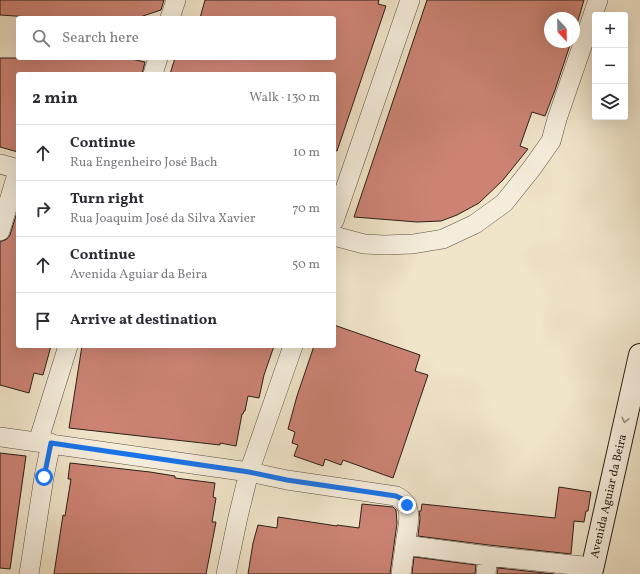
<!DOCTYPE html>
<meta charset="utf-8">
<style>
body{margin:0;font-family:Vollkorn,serif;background:#f2f2f3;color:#2b2b33}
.controls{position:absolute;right:12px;top:12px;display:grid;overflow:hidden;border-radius:4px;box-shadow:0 4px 16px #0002}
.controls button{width:36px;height:36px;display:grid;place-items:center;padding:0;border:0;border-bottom:1px solid #e1e1e2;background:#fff;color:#2b2b33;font:20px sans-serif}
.compass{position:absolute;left:544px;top:12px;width:36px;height:36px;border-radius:50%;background:#fff;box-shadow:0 4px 16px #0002;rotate:158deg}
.stop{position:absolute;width:12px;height:12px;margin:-9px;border:3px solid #1a73e8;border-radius:50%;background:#fff}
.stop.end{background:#1a73e8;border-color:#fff;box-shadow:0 1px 4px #0008}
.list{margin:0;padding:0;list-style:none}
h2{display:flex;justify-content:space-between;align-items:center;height:52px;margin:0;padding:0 16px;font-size:17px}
h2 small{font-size:13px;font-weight:400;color:#7c7c81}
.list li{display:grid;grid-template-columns:26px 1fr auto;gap:12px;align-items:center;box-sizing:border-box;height:56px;padding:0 16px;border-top:1px solid #e1e1e2}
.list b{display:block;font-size:15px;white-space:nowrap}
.list p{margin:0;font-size:13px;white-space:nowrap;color:#7c7c81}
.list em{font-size:13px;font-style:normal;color:#7c7c81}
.icon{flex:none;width:22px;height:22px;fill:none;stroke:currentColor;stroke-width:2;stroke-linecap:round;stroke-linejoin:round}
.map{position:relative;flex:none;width:640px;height:574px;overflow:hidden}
.search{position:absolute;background:#fff;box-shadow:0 4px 16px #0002;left:16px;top:16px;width:320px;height:44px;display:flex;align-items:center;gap:10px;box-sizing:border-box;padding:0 14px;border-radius:4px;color:#7c7c81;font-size:15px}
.panel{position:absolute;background:#fff;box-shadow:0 4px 16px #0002;left:16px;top:72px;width:320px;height:276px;border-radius:4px}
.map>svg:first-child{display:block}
</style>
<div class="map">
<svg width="640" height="574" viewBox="0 0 640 574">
<rect width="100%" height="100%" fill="#f0e4c9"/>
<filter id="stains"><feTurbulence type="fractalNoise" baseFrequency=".005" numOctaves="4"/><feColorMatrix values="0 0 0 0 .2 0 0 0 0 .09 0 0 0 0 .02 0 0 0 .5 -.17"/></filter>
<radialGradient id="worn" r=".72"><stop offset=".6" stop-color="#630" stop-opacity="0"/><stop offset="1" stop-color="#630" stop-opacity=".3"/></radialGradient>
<!-- building -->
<path fill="#cc8374" stroke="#2b1f17" d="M 0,0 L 164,0 L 161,10 L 137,18 L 45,18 L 0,15 Z
M 205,0 L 379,0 L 378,4 L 386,6 L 337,151 L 334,150 L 334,74 L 170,74 L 175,58 L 334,58 L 334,18 L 200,18 Z
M 427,0 L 584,0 L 574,34 L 574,18 L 550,18 L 550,42 L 571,42 L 555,90 L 545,116 L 532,112 L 520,146 L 528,149 L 503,180 L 479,203 L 457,215 L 441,221 L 417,222 L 354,217 Z
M 0,58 L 127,58 L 145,62 L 142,74 L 18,74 L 18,152 L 0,147 Z
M 18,209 L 18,346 L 51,346 L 43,375 L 34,373 L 29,393 L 0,385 L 0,242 L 7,239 L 10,235 Z
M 334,325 L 420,355 L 415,371 L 428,375 L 393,478 L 343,460 L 341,465 L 325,459 L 323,466 L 294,456 L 298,445 L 292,443 L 295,432 L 288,429 L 297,396 L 314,346 L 334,346 Z
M 82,346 L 274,346 L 264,375 L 259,398 L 248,396 L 245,411 L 244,411 L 243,414 L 242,414 L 236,446 L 220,443 L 220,445 L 69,428 Z
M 0,453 L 26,456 L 10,569 L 0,568 Z
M 70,463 L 150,472 L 175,476 L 175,478 L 215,483 L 213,497 L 216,498 L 212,522 L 216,522 L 206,574 L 54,574 L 63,515 L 65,516 L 71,479 L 68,479 Z
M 559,487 L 591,492 L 588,511 L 586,511 L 584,522 L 574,521 L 571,554 L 489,545 L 418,536 L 420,518 L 419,511 L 421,511 L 422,504 L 555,518 Z
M 362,504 L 393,507 L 396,510 L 397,523 L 390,574 L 248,574 L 253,543 L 258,525 L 277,528 L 278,517 L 337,526 L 337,525 L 359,528 Z
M 414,557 L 476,565 L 475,574 L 412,574 Z
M 498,568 L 554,574 L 497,574 Z"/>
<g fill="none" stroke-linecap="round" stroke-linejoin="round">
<!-- minor casing -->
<g stroke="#5c5044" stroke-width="20">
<path id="minor" d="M 170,18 L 176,0
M 153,74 L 158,58
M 0,164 L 18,169
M 334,221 L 410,0
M 0,231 L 18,171
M 334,236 L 364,244 L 384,245 L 413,244 L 443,239 L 475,224 L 504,203 L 532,168 L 551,141 L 557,119 L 598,0
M 0,437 L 249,472 L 287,480 L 396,496 C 416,505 407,528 405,545 L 488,556 L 592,567
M 38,442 L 68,346
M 29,574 L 44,477 L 51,443
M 226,574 L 238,517 L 249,472 L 293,346
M 401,574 L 405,545
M 486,574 L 488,556"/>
</g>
<!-- secondary casing -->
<g stroke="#2b1f17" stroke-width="24">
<path id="secondary" d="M 591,574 L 640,355"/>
</g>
<!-- minor -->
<use href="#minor" stroke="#f5eddc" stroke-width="19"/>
<!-- secondary -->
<use href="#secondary" stroke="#f5eddc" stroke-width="22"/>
</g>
<!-- one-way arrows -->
<defs><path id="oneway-chevron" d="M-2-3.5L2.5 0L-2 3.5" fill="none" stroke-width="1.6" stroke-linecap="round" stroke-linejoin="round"/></defs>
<use stroke="#9a9083" href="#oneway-chevron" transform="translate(625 420) rotate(103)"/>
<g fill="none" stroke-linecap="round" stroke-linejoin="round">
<!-- route -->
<path stroke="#1a73e8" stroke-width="5" d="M 44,477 L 51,443 L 249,472 L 287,480 L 396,496 L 402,499 L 407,505"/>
</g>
<g text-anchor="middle" stroke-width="3" stroke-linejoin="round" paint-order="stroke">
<!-- street labels -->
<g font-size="12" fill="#2b1f17" stroke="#f5eddc">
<text transform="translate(608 496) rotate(-77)" y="4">Avenida Aguiar da Beira</text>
</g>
</g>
<rect width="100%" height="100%" filter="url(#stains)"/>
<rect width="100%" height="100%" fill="url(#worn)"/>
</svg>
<div class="controls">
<button>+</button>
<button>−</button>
<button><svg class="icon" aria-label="layers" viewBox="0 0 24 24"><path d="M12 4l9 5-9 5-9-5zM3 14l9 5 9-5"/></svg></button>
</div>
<svg class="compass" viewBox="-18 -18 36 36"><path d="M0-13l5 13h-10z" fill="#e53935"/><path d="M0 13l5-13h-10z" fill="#7c7c81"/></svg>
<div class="stop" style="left:44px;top:477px"></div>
<div class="stop end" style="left:407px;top:505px"></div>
<div class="search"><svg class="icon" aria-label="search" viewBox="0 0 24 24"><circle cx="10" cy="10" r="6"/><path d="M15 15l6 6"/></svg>Search here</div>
<section class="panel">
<h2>2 min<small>Walk · 130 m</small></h2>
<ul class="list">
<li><svg class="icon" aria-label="ahead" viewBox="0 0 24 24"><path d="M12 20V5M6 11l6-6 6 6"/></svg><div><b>Continue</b><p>Rua Engenheiro José Bach</p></div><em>10 m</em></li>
<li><svg class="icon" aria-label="right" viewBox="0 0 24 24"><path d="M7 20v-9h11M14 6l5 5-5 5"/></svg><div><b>Turn right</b><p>Rua Joaquim José da Silva Xavier</p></div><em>70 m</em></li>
<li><svg class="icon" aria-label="ahead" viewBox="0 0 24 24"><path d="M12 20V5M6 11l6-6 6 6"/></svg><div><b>Continue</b><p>Avenida Aguiar da Beira</p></div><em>50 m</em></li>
<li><svg class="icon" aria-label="arrive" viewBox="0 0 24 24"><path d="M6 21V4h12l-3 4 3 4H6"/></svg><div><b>Arrive at destination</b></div></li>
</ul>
</section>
</div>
